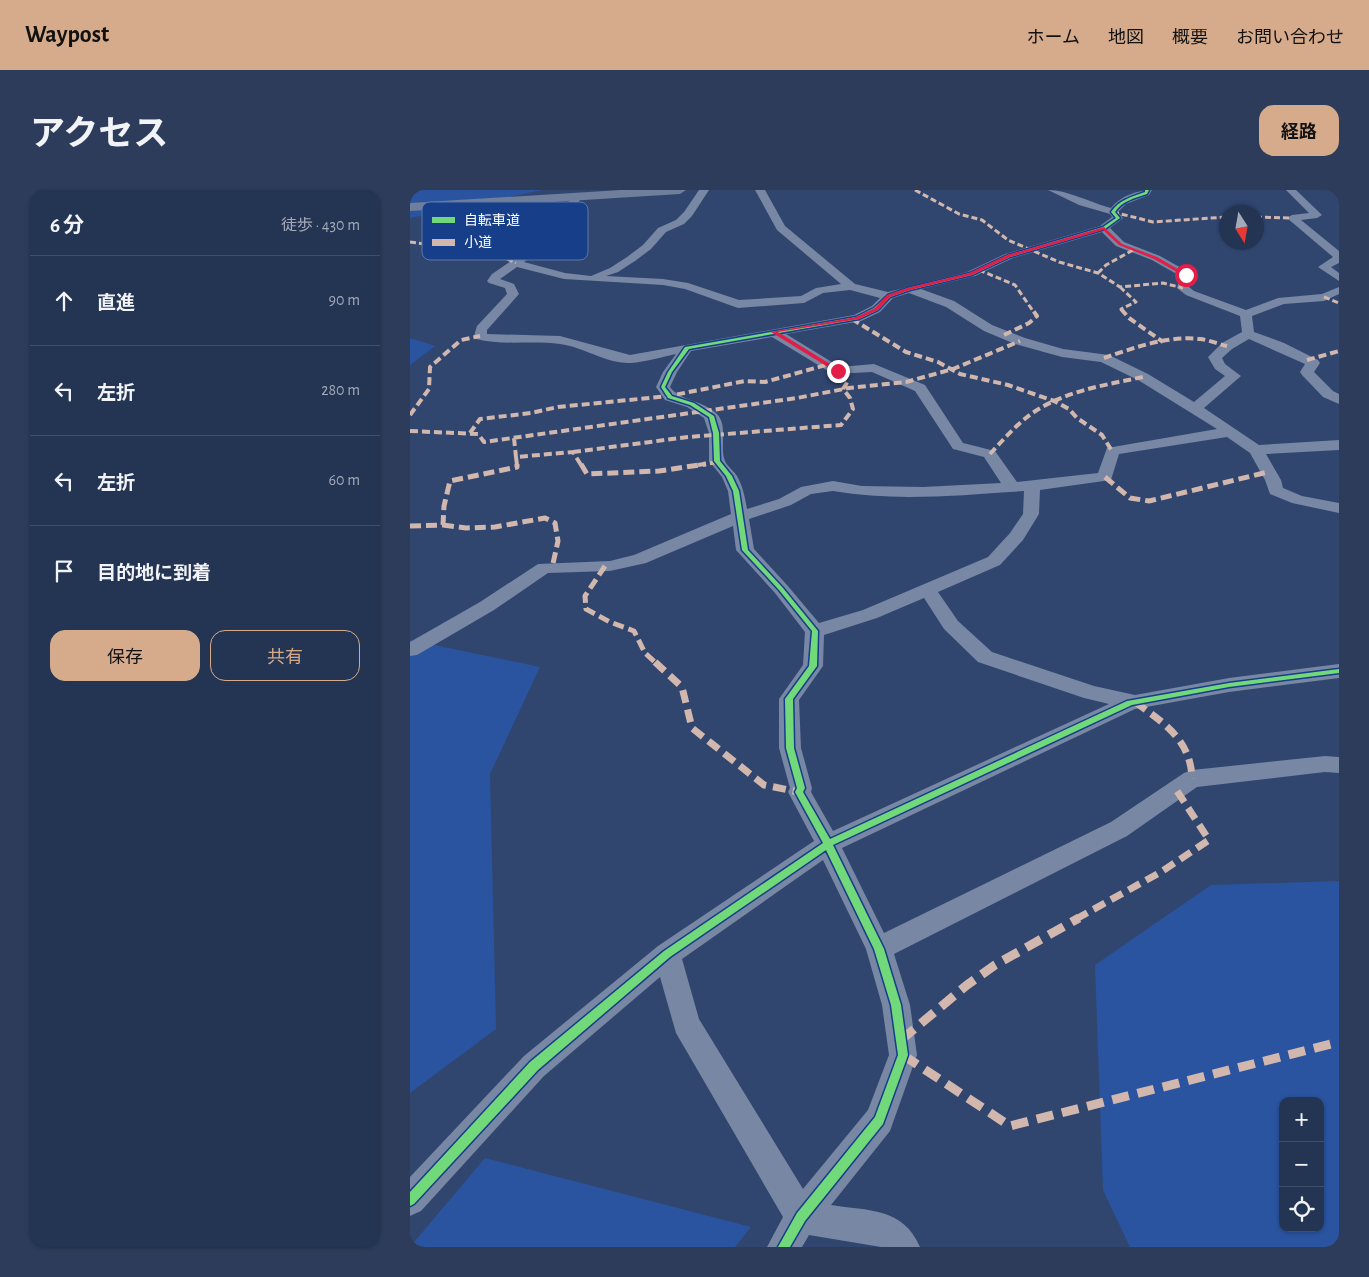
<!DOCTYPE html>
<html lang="ja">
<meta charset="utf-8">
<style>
body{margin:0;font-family:"Alegreya Sans","Noto Sans JP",sans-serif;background:#2c3c5a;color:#f1f3f6}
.controls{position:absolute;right:15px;bottom:15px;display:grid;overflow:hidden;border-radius:10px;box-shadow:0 1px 4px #0004}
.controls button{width:45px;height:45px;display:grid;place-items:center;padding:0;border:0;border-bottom:1px solid #414f6a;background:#243453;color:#f1f3f6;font:25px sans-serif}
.compass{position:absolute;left:809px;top:15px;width:45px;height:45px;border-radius:50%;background:#243453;box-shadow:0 1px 4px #0004;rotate:169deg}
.stop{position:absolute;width:15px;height:15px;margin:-11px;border:4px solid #e11d48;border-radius:50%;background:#fff}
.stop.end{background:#e11d48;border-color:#fff;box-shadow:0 1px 5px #0008}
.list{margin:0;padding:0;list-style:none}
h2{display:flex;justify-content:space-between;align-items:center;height:65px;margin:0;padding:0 20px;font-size:21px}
h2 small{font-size:16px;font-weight:400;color:#a3aab8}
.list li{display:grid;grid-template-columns:32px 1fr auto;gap:15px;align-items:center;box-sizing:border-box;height:90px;padding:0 20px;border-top:1px solid #414f6a}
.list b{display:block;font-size:19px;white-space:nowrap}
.list em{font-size:16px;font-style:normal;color:#a3aab8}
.actions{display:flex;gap:10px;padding:15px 20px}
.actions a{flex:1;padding:11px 0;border:1px solid #d6ab8b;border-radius:15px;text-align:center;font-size:18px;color:#d6ab8b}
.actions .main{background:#d6ab8b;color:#111}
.icon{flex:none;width:28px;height:28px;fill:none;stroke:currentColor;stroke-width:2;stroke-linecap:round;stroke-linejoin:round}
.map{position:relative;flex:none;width:929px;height:1057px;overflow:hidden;border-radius:15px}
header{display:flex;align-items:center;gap:30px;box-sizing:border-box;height:70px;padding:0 25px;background:#d6ab8b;color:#111}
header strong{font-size:24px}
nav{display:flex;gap:28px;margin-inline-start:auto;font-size:18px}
.intro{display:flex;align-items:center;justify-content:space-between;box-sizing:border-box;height:120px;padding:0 30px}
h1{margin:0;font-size:35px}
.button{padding:12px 22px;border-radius:15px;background:#d6ab8b;color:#111;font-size:18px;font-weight:700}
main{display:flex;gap:30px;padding:0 30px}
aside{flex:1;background:#243453;border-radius:15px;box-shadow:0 1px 4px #0004}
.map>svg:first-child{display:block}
</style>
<header>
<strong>Waypost</strong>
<nav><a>ホーム</a><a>地図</a><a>概要</a><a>お問い合わせ</a></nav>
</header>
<div class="intro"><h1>アクセス</h1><a class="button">経路</a></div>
<main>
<aside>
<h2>6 分<small>徒歩 · 430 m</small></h2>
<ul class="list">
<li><svg class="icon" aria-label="ahead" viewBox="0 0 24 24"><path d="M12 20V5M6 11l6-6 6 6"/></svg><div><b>直進</b></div><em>90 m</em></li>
<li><svg class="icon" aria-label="left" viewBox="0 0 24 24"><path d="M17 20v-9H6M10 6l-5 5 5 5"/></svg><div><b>左折</b></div><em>280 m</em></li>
<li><svg class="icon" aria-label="left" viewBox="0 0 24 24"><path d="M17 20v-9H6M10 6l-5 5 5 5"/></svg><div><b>左折</b></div><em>60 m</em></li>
<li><svg class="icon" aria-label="arrive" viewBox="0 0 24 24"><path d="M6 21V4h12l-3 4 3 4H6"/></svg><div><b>目的地に到着</b></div></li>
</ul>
<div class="actions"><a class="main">保存</a><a>共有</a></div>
</aside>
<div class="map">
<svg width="929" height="1057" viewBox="0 0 929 1057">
<rect width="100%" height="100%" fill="#30466f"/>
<!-- green -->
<path fill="#2a54a0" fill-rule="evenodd" d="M 0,0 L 132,0 L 0,28 Z
M 0,148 L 25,156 L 0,175 Z
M 0,450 L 130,477 L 80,584 L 86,839 L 0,903 Z
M 929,691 L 929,1057 L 720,1057 L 693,1000 L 685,775 L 801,695 ZM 873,911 L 910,911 L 910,1038 L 873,1038 Z
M 75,968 L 341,1037 L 325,1057 L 0,1057 Z"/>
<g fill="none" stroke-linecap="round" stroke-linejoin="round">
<!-- minor -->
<path fill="#7787a4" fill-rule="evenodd" d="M 289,0 L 299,0 L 282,26 L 274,34 L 256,42 L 241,59 L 225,71 L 208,82 L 196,86 L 253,89 L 278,93 L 329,110 L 391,106 L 406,98 L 431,94 L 367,40 L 345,0 L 355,0 L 375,36 L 445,94 L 478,102 L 557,82 L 595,64 L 690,36 L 702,27 L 700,24 L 669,15 L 638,0 C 658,0 681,13 701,18 C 710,6 728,0 742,0 L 739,5 L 716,14 L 708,22 L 713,28 L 700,38 L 714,52 L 750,66 L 780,83 L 782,85 L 779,97 L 784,101 L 836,120 L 868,108 L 912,104 L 929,97 L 929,104 L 914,111 L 874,114 L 842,126 L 844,142 L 874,153 L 908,170 L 910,173 L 904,182 L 923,201 L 929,204 L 929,214 L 913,207 L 892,185 L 890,182 L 895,174 L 839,149 L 822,159 L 812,168 L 815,174 L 831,186 L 794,218 L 849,255 L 929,250 L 929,260 L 856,264 L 871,290 L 873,298 L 892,306 L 929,313 L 929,323 L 882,313 L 860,304 L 855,290 L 840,263 L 817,247 L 709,264 L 701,290 L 630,300 L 629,324 L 613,350 L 590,375 L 528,402 L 548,431 L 582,462 L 684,496 L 725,505 L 819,488 L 929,474 L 929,488 L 819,502 L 725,519 L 432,658 L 474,743 L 701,632 L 774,583 L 782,580 L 915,566 L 929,567 L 929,583 L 915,582 L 787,597 L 717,646 L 484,764 L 500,815 L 507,865 L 480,941 L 421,1015 C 458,1021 493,1017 510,1057 L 471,1057 L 399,1045 L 392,1057 L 357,1057 L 373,1027 L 266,843 L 250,787 L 134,886 L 11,1021 L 0,1026 L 0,987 L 114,866 L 248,756 L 404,651 L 378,602 L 380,598 L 369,558 L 369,509 L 393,475 L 395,442 L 365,403 L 326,360 L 323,336 L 236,373 L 200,381 L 138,383 L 84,420 L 7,465 L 0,466 L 0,452 L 70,412 L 128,374 L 200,371 L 224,365 L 321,324 L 318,301 L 312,287 L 299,271 L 299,243 L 294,228 L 277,217 L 255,210 L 246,197 L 253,182 L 266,164 C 252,167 235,172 221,173 C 196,174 174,157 150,154 C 122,150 93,156 66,149 L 64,146 L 67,136 L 97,104 L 95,98 L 79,93 L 77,91 L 82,84 L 120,58 L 128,43 L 147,26 L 164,5 L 170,5 L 172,7 L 155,30 L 136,47 L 128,62 L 114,72 L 155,83 L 181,86 L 200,78 L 217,67 L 233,55 L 248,38 L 266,30 L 274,22 ZM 692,42 L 706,56 L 742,70 L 770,86 L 767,98 L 776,105 L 830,126 L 832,142 L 812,153 L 798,167 L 805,179 L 815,186 L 784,212 L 738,184 L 699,165 L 653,159 L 615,148 L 582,135 L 544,111 L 511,99 L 565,86 L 603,68 ZM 107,77 L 154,89 L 253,95 L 275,99 L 328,118 L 394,113 L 413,103 L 440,100 L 470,108 L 462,116 L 444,125 L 220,165 L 150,146 L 77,144 L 77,140 L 109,104 L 104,94 L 90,89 ZM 499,103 L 536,117 L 574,141 L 605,154 L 652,167 L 691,172 L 728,190 L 807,239 L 697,258 L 688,283 L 607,292 L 585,261 L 553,253 L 515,195 L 464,174 L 430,177 L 376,144 L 451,131 L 470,122 L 483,108 ZM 362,147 L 423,184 L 462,182 L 505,201 L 543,259 L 574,267 L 591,293 L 513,297 L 452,296 L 423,291 L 391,297 L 369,309 L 337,319 C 335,307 333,297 327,286 C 324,281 318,277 315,271 C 309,257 319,235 306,223 C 292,210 270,211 260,197 L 267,182 L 281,161 ZM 423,301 C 486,312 550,305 614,301 L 613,324 L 600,343 L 578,367 L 453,420 L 409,433 L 377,395 L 344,359 L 339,329 L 381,315 L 401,304 ZM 514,408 L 534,439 L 568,472 L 674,508 L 699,514 L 423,641 L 401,602 L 402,598 L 391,558 L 389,510 L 413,476 L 414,445 L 467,428 ZM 413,670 L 456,759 L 472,815 L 479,865 L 458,920 L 393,999 L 289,829 L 272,769 Z
M 876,0 L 886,0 L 912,25 L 907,28 L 891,30 L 929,61 L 929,73 L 921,77 L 929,83 L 929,91 L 908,77 L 923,67 L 877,28 L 882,25 L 899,23 Z"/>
<!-- highway -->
<path fill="#6e7e9b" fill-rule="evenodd" d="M 211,0 L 276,0 L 270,4 L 0,21 L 0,13 Z"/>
<!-- quiet-far4 -->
<path stroke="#d1b7ad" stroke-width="3" stroke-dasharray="6 3" stroke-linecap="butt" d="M 505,0 L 549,24 L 572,30 L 598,50 L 649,72 L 688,83 L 710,97 L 753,93 L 773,98
M 703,22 L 743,32 L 816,27
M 846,27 L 882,28
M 0,52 L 86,64 L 106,73
M 569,80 L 605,95 L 623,121
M 688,83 L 696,75 L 723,60
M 710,97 L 726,112 L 711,119 L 713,121
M 914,107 L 929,113"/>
<!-- quiet-far3 -->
<path stroke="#d1b7ad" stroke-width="4" stroke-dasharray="8 4" stroke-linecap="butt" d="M 711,119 L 719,128 L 753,152
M 442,129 L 496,162 L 528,172 L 550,184 L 598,195 L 644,211 L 659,219 L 667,228 L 692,245 L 702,261
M 594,145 L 619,133 L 627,126 L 622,119
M 694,168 C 723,158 759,145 790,149 C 799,150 808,154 817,156
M 897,170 L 929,161
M 0,225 L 19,199 L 20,177 L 51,150 L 70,146
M 0,241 L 68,244 L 74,252 L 387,208 L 439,198 L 496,192 L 543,179 L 610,151
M 60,243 L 70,229 L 121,223 L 148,217 L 259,206 L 335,191 L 355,192 L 416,175
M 104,248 L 106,267
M 163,262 L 278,247 L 431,235 L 443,219 L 440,208 L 433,199 L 438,191 L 428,181
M 580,264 C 593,250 606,235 621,224 C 654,201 695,195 733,187
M 107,275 L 106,267 L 163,262 L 171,275
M 288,275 L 308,272"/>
<!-- quiet-far2 -->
<path stroke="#d1b7ad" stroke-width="5" stroke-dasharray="11 5" stroke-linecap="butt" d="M 171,274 L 177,284 L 249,281 L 296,274
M 695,287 L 720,308 L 739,311 L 858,282
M 33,335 L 56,338 L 85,337 L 135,328 L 145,333 L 148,351 L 142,378
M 0,336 L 33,335 L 34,316 L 40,291 L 107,277 L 107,274
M 195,376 L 175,406 L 176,419 L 200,432 L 224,441 L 235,463 L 247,474"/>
<!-- quiet-far1 -->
<path stroke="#d1b7ad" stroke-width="7" stroke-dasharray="13 7" stroke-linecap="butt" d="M 245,472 L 272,497 L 282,538 L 354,595 L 389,602
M 725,512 C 754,533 781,550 782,589
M 666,729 L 751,682 L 799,650 L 767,601"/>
<!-- quiet -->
<path stroke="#d1b7ad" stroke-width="9" stroke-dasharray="17 9" stroke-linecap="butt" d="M 491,850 L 557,795 L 585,775 L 669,728
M 493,865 L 600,936 L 929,852"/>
<!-- cycleway casing -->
<g stroke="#163e89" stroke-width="3">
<path id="cycleway" d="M 735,0 L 739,0 L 737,4 C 725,8 712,11 705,22 L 710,28 L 695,39 L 600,67 L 562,85 L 500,100 L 480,107 L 468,120 L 449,129 L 279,159 L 262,182 L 255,197 L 262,206 L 284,213 L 304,226 L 309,243 L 310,271 L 322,286 L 329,301 L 338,360 L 373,398 L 408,441 L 407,476 L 383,509 L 384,558 L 395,598 L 393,602 L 420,649 L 717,511 L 819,493 L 929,479 L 929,483 L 819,497 L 722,515 L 423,655 L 474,759 L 491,815 L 498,865 L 473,934 L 395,1031 L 380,1057 L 368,1057 L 387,1023 L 465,927 L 488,865 L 481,815 L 464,759 L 416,660 L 260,767 L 128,880 L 4,1014 L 0,1016 L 0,1002 L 120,872 L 254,761 L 413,653 L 385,602 L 387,598 L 376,558 L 375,509 L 399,476 L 402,441 L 369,400 L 332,360 L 323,301 L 316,286 L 304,271 L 303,243 L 299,227 L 280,215 L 258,208 L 251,197 L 258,182 L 275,157 L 446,127 L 464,118 L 478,105 L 498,98 L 560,83 L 598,65 L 693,37 L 706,28 L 701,22 C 709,10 721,7 735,2 Z"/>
</g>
<!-- cycleway -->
<use href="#cycleway" fill="#71d979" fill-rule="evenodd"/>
</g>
<!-- route -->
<path fill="#e11d48" d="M 694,37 L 712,54 L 747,67 L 778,85 L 774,86 L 744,69 L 709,55 L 693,40 L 600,67 L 562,85 L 500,100 L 480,107 L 468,120 L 449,129 L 368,142 L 430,180 L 430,182 L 426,182 L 361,142 L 446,127 L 465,118 L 477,105 L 497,98 L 559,83 L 597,65 Z"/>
<!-- legend -->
<rect x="12" y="12" width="166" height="58" rx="8" fill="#163e89" stroke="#5c78ac" stroke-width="1"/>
<rect x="22" y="27" width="23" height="6" fill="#71d979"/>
<rect x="22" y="49" width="23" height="7" fill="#d1b7ad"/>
<g font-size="14" fill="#fff">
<text x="54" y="35">自転車道</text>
<text x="54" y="57">小道</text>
</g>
</svg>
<div class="controls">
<button>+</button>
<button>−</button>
<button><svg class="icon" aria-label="locate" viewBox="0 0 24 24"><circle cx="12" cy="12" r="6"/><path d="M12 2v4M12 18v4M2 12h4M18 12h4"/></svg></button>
</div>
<svg class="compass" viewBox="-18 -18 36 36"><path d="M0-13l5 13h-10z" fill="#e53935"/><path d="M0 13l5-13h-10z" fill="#a3aab8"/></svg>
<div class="stop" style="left:776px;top:85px"></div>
<div class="stop end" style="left:428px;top:181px"></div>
</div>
</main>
